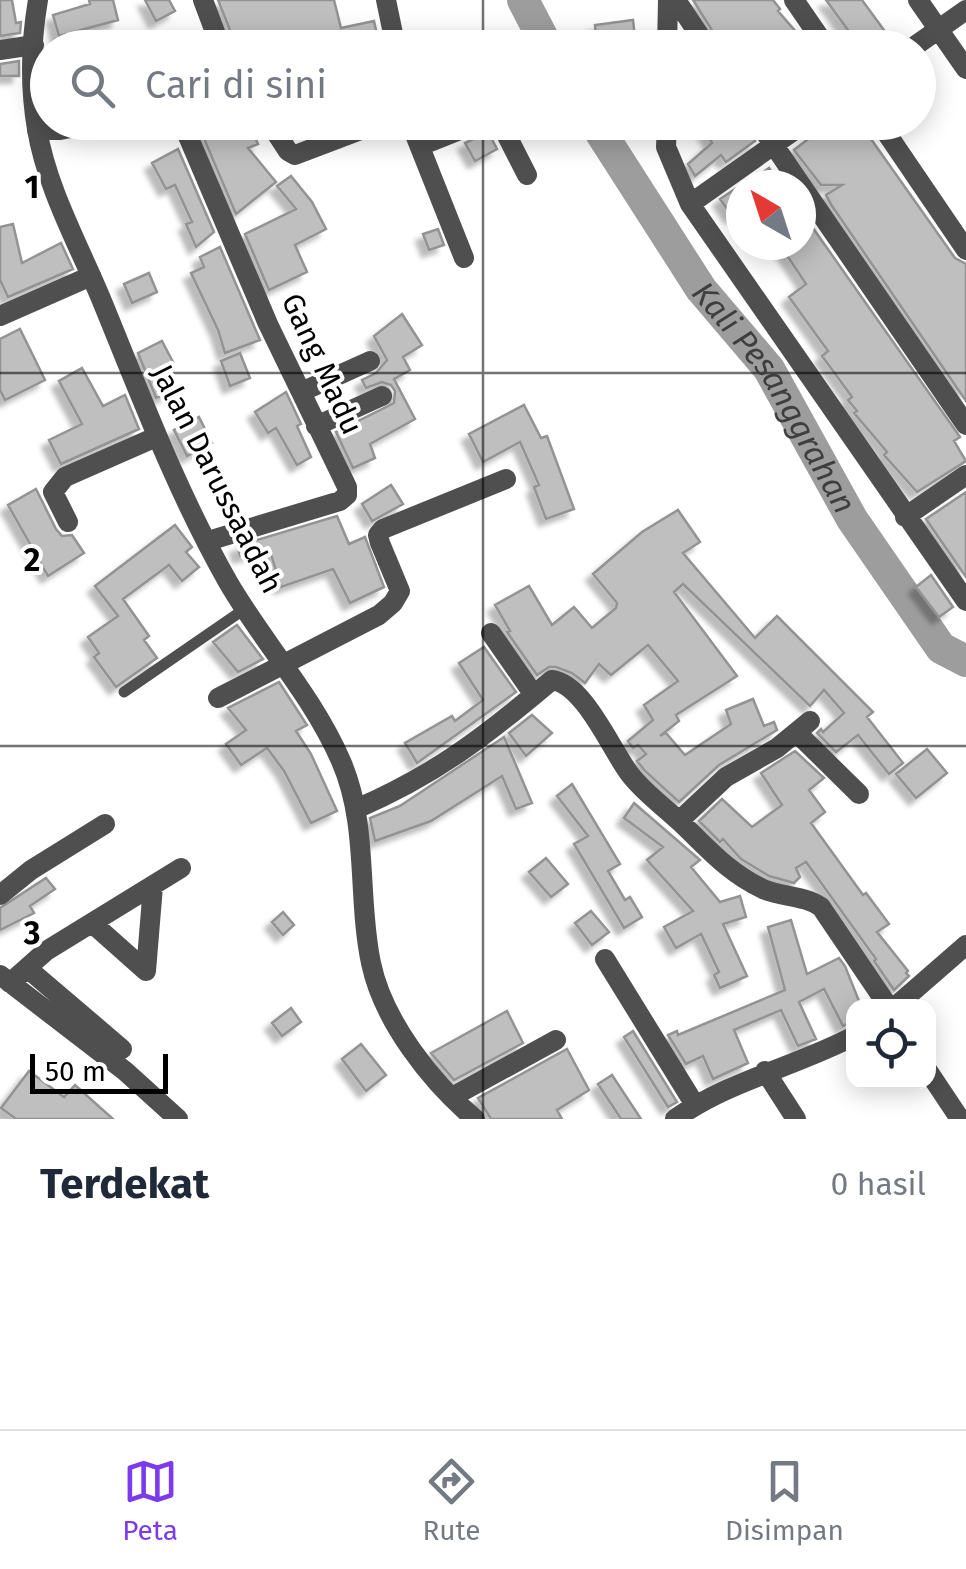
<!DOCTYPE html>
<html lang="id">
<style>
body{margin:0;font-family:"Fira Sans",sans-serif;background:#f6f6f7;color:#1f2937}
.controls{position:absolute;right:30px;bottom:30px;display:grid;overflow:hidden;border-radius:20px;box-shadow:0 5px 25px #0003}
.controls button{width:90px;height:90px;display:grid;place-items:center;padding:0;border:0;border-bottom:2px solid #e0e1e3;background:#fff;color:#1f2937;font:50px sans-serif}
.compass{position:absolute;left:726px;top:170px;width:90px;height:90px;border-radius:50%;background:#fff;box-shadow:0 5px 25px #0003;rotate:321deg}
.scale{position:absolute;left:30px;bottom:25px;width:138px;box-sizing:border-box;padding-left:10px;border:5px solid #000;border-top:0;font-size:28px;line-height:35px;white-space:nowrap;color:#000;-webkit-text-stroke:8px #fff;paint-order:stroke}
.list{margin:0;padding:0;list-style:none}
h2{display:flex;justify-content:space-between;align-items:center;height:130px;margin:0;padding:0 40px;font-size:42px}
h2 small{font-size:32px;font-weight:400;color:#747a83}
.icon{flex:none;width:55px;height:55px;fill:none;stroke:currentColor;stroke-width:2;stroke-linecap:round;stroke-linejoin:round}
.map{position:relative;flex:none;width:966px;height:1119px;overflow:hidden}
.search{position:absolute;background:#fff;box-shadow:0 5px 25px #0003;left:30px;right:30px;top:30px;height:110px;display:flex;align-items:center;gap:25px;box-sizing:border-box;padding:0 35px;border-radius:55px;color:#747a83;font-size:38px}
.sheet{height:310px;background:#fff}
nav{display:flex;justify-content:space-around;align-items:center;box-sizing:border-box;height:140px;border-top:2px solid #e0e1e3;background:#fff;font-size:28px;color:#747a83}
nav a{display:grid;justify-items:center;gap:5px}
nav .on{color:#7c3aed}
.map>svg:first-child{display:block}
</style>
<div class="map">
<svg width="966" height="1119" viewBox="0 0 966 1119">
<defs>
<filter id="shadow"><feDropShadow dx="-7" dy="7" stdDeviation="2.5" flood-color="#0004"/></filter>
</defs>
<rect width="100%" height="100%" fill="#fff"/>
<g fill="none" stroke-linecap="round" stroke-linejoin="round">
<!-- river -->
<g stroke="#9d9d9d" stroke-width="32">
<path d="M 523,0 L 548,48"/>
<path id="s1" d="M 594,122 L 701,289 L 769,369 L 852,519 L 941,648 L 966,661"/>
</g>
</g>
<!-- building -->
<path fill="#bfbfbf" stroke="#939393" stroke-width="2.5" filter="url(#shadow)" d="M 0,0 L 12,0 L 16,23 L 21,22 L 20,33 L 0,36 Z
M 89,0 L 113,0 L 118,20 L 59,36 L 53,15 L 90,4 Z
M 145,0 L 169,0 L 175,11 L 156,21 Z
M 218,0 L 334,0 L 341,28 L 374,21 L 380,48 L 305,48 L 303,42 L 287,48 L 237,48 Z
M 693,0 L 773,0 L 780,9 L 778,11 L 810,48 L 723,48 Z
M 826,0 L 862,0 L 889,37 L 875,48 L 861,48 Z
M 633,20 L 636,48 L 597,48 L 595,25 Z
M 19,61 L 19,76 L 0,76 L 0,64 Z
M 197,122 L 248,122 L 258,144 L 248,148 L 276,182 L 236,214 Z
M 700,122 L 744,122 L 755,141 L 726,162 L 721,155 L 695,176 L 688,164 L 712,143 Z
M 830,122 L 859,122 L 955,258 L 966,264 L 966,401 L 832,206 L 826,195 L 842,185 L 821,185 L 794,150 Z
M 488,132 L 497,149 L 475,161 L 465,143 Z
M 178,149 L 214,232 L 196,247 L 186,224 L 192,222 L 175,185 L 166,189 L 152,163 Z
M 769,168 L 781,185 L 745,185 Z
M 291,176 L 312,202 L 326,229 L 295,245 L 307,272 L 269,290 L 245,234 L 296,209 L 277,186 Z
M 741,185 L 741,209 L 732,216 L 720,199 Z
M 801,211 L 960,437 L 954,441 L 966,461 L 917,492 L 884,455 L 887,452 L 854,413 L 857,411 L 848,400 L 852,397 L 822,356 L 828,351 L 789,297 L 806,284 L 780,245 L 801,245 Z
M 13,224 L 22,263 L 61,243 L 73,269 L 8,297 L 0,280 L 0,227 Z
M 438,229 L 444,245 L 429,250 L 423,234 Z
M 220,247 L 260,340 L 225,353 L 218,330 L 191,273 L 204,267 L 200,257 Z
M 149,273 L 157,292 L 132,303 L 124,284 Z
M 402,314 L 422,345 L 403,357 L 410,370 L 394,379 L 415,419 L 370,444 L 375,458 L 353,468 L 336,432 L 394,403 L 395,391 L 391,385 L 382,382 L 366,388 L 362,380 L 376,373 L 387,360 L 374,336 Z
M 20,329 L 45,380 L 5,400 L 0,390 L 0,339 Z
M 162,341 L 173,362 L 165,367 L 174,391 L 156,398 L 138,353 Z
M 240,353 L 250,378 L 230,386 L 221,361 Z
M 82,368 L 103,406 L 125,395 L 139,429 L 61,464 L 49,440 L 82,424 L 59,381 Z
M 286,392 L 301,424 L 297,426 L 311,457 L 297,465 L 276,428 L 268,433 L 255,412 Z
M 524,405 L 541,438 L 547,436 L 574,509 L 546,519 L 534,487 L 539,485 L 520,442 L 483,462 L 469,434 Z
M 199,417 L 212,443 L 187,456 L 174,430 Z
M 391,485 L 403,504 L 372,521 L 362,504 Z
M 36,489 L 56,529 L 62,536 L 72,535 L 84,553 L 48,576 L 8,505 Z
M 966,492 L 966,577 L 926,519 Z
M 678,510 L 700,542 L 683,553 L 755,638 L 777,616 L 873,712 L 867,717 L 903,763 L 889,774 L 858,735 L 836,752 L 817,733 L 821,729 L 823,732 L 844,713 L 824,690 L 810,706 L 683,584 L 674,592 L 737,676 L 676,715 L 679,721 L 660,736 L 666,733 L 685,755 L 731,724 L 726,710 L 753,699 L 764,726 L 774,722 L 777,730 L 719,765 L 679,802 L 645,771 L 637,761 L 646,754 L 638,745 L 633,748 L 628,741 L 653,720 L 644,705 L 678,681 L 648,645 L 611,675 L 599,664 L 585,683 L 572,673 L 556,667 L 549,667 L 537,675 L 507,632 L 510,631 L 495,605 L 529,586 L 552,625 L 574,607 L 592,628 L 616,608 L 617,603 L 593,574 L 642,532 Z
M 337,516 L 349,544 L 365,537 L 384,587 L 350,603 L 333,569 L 281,587 L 269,548 L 240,556 L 237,546 Z
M 175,525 L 192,547 L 186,552 L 199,567 L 182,581 L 169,565 L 123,599 L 149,636 L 144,640 L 157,658 L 116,687 L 94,657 L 99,653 L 88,637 L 118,616 L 95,586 Z
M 931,575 L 953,607 L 939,617 L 916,587 Z
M 237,625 L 263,659 L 238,672 L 213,642 Z
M 484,647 L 516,692 L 417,763 L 405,743 L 452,716 L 455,721 L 483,700 L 459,663 Z
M 279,682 L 307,725 L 296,731 L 311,754 L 337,811 L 311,823 L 284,771 L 267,748 L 241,765 L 226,744 L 246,730 L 228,708 Z
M 532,715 L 552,733 L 526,756 L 509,733 Z
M 504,737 L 532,803 L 516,809 L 502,776 L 431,821 L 375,841 L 370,818 L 400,806 Z
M 927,749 L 947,773 L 916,798 L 896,774 Z
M 795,751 L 824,778 L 809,790 L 825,812 L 811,823 L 863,895 L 866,893 L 889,924 L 877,932 L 908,971 L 906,973 L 909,976 L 894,990 L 874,961 L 876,959 L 806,862 L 796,868 L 800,877 L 794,883 L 769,876 L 741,859 L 723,839 L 720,842 L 699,821 L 722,799 L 752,827 L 782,805 L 761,773 Z
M 572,784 L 620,864 L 608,871 L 625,900 L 630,897 L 642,917 L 624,928 L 574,844 L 588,836 L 557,796 Z
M 634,803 L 700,860 L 691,867 L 720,902 L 740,896 L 746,917 L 723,924 L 747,976 L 720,988 L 714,975 L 719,972 L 701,934 L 676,948 L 664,927 L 693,911 L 647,860 L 663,847 L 624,818 Z
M 546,858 L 568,884 L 551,897 L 529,872 Z
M 46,878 L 55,889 L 30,906 L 34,913 L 0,930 L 0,908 Z
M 591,911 L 609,932 L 592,945 L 575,923 Z
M 283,912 L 294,925 L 283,935 L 272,922 Z
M 791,920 L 807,974 L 839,958 L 845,966 L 861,1006 L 854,1006 L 854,1020 L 843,1026 L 824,989 L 799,1002 L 816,1039 L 798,1046 L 781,1010 L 734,1030 L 748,1063 L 713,1079 L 703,1056 L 686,1064 L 668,1035 L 677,1031 L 678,1035 L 785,990 L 768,927 Z
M 291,1008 L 301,1022 L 282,1036 L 272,1023 Z
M 507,1011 L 523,1043 L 454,1080 L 431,1053 Z
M 633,1031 L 677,1102 L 668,1107 L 624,1037 Z
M 361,1044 L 386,1075 L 366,1091 L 342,1059 Z
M 567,1049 L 589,1090 L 557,1110 L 562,1119 L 491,1119 L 478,1098 Z
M 29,1071 L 64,1097 L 75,1085 L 113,1119 L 16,1119 L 1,1108 Z
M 612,1075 L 641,1119 L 621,1119 L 598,1084 Z"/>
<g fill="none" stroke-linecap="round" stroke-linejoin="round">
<!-- service -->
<path stroke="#4f4f4f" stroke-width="11" d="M 124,692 L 246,608"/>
<!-- minor -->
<path stroke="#4f4f4f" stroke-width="20" d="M 203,0 L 221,48
M 386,0 L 396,48
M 676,0 L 708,48
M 794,0 L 827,48
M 918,0 L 966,69
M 439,48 L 447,45
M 667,48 L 668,0
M 912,48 L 966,10
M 0,50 L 34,45
M 182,122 L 268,324 L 347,487 L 347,495 L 340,501 L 208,541
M 269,122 L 288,151 L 295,155 L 382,122
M 410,122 L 464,258
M 500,122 L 527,175
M 667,122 L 666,147 L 690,204 L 966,601
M 758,122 L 801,185
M 879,122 L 966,250
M 37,130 L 60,130 L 103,122
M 420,146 L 480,122
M 801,185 L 966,425
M 690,204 L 806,122
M 0,316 L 91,276
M 301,392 L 370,361
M 316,426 L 382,396
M 905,517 L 966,475
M 68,522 L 53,492 L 65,477 L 156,437
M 491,633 L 534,695
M 218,698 L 379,615 L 393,603 L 400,591 L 380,543 L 378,535 L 383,529 L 506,479
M 797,733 L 859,794
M 356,809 C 433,776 483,738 546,685 L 552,680 C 584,684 611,749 629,773 C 643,792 662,805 679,821 C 707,847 727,872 763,889 C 781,897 804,895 821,907 L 888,1006
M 679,821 L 726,777 L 777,748 L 810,721
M 0,895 L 31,870 L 105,824
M 92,923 L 146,971 L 153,886
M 605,959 L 695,1105
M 27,968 L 122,1049
M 0,975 L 125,1071 L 178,1119
M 10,983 L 46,951 L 181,868
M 896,1006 L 966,945
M 765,1071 L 796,1119
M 928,1071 L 960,1119
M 452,1097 L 556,1040
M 675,1119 C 730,1080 795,1067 854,1036"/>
<!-- tertiary -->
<path stroke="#4f4f4f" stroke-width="20" d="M 38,0 C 31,41 30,88 37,129 C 47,190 81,249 104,306 C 142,399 178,494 228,582 C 264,644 313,696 341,761 C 369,825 357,897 371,963 C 383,1021 431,1082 475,1119"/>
</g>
<!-- grid -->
<path fill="none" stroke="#000" stroke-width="2.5" stroke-opacity="0.55" d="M 483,0 L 483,48M 483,122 L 483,1119M 0,373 L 966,373M 0,746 L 966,746"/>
<g text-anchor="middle" stroke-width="8" stroke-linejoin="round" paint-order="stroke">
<!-- street labels -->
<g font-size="30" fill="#000" stroke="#fff">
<text transform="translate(322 364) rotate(65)" y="10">Gang Madu</text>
<text transform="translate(217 479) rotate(63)" y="10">Jalan Darussaadah</text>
</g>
<!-- water labels -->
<g font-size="32" font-style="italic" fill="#3e3e3e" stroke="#fff">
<text dy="11" stroke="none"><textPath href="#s1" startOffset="330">Kali Pesanggrahan</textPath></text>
</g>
</g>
<g font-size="32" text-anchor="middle" font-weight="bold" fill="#000" stroke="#fff" stroke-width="8" stroke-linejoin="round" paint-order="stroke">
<text x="32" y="198">1</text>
<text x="32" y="571">2</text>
<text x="32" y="944">3</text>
</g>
</svg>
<div class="controls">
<button><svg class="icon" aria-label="locate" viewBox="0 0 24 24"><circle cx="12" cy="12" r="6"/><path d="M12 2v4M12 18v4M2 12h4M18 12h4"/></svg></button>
</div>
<svg class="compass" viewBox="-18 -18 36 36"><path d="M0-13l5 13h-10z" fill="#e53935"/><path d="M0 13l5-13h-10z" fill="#747a83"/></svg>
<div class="scale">50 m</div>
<div class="search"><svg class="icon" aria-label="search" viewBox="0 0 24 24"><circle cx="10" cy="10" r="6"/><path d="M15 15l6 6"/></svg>Cari di sini</div>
</div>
<section class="sheet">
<h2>Terdekat<small>0 hasil</small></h2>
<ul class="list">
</ul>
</section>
<nav>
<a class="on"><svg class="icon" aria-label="map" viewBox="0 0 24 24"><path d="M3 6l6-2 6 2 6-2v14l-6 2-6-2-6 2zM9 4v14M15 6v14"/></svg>Peta</a>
<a><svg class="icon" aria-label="directions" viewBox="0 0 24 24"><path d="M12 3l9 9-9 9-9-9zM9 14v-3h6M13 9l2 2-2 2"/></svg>Rute</a>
<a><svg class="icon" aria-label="saved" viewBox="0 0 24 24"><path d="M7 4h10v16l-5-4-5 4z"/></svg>Disimpan</a>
</nav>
